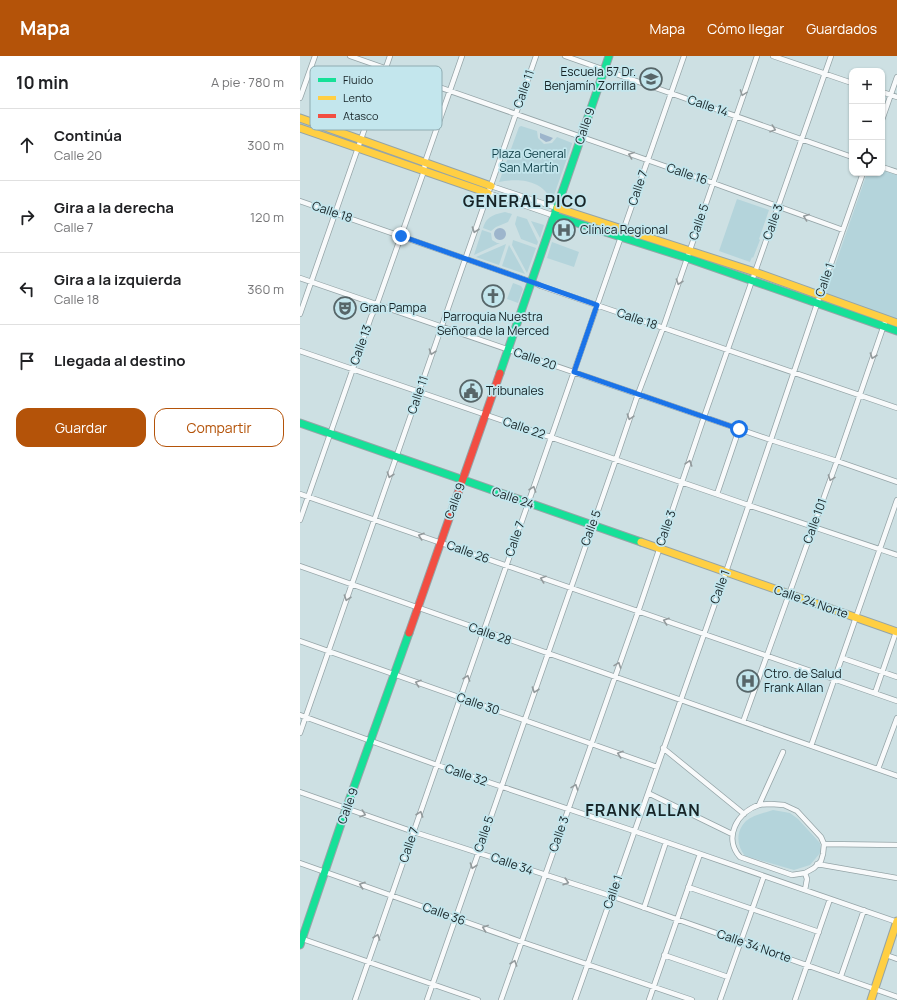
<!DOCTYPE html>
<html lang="es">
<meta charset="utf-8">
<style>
body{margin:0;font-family:Manrope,sans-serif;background:#f6f6f6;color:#202124}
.controls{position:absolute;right:12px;top:12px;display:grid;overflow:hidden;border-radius:8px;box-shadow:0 1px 3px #0004}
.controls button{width:36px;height:36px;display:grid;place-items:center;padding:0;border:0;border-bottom:1px solid #e0e0e0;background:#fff;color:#202124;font:20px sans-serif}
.stop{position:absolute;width:12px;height:12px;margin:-9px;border:3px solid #1a73e8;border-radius:50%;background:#fff}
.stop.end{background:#1a73e8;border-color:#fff;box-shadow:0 1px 4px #0008}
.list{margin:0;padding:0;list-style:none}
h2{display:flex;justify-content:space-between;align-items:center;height:52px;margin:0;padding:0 16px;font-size:17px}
h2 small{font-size:13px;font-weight:400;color:#757577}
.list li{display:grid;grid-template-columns:26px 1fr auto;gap:12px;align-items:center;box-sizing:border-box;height:72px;padding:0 16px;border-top:1px solid #e0e0e0}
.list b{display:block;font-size:15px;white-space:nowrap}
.list p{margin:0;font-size:13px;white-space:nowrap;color:#757577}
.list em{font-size:13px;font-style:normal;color:#757577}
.actions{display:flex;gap:8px;padding:12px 16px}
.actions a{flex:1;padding:9px 0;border:1px solid #b45309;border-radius:12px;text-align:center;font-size:14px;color:#b45309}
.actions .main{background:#b45309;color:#fff}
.icon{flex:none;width:22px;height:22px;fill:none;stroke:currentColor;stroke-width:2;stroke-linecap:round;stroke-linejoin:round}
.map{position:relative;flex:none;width:597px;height:944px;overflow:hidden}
header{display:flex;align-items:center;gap:24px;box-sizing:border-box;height:56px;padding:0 20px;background:#b45309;color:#fff}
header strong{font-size:19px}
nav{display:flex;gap:22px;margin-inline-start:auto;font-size:14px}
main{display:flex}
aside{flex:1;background:#fff}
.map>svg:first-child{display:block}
</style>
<header>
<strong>Mapa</strong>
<nav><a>Mapa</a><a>Cómo llegar</a><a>Guardados</a></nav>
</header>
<main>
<aside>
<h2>10 min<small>A pie · 780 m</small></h2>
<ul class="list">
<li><svg class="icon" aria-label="ahead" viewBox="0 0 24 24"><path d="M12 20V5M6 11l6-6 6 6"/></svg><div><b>Continúa</b><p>Calle 20</p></div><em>300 m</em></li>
<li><svg class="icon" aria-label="right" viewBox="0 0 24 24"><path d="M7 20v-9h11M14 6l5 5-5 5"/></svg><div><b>Gira a la derecha</b><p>Calle 7</p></div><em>120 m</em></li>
<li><svg class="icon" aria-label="left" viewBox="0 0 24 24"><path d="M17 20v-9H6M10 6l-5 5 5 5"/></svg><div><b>Gira a la izquierda</b><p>Calle 18</p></div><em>360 m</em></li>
<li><svg class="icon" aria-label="arrive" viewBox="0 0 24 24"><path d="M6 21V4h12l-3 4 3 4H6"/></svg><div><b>Llegada al destino</b></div></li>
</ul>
<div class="actions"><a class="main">Guardar</a><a>Compartir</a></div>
</aside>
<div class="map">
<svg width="597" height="944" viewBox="0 0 597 944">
<rect width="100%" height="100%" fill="#cde0e3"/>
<!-- green -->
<path fill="#b4d4db" d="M 0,65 L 51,83 L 50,86 L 0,69 Z
M 221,70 L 237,75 L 238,82 L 244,88 L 252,87 L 257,81 L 272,87 L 272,88 L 252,145 C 242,124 220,122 199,126 L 219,71 Z
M 65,88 L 117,107 L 116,109 L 64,90 Z
M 582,114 L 597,119 L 597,263 L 525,238 L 567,117 L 582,117 Z
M 437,143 L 469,154 L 459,183 L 460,184 L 453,202 L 452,201 L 450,206 L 419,195 Z
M 205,156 L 212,158 L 208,166 L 196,171 L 191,175 L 183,172 C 187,160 193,159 205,156 Z
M 217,160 L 227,163 L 238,186 L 237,189 L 221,183 L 215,168 Z
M 231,165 L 244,169 L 240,182 Z
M 182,174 L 191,177 L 192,184 L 197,187 L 200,187 L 174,199 Z
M 213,184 L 236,192 L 227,217 L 212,189 Z
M 252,186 L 279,196 L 274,211 L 247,202 Z
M 206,188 L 199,209 L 176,201 Z
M 209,189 L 225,218 L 202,210 Z
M 213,227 L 221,230 L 223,233 L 218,247 L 207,243 Z
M 473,754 L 490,757 L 498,763 L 520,787 L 521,796 L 510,809 L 494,814 L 445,800 C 436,789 436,775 446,765 C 453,759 464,757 473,754 Z"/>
<!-- water -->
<path fill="#9db5cc" d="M 240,77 L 253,82 L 250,85 L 246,86 L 240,82 Z
M194 178a6 6 0 1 1 12 0a6 6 0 1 1-12 0Z"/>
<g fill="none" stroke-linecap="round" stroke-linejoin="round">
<!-- street casing -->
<g stroke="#95a4a7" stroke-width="6">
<path id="street" d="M 50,0 L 413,127 L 543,174
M 265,0 L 552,101
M 473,0 L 552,27
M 582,36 L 597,41
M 0,42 L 15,0
M 582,64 L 597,21
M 582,111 L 597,116
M 191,130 L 257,152
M 188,137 L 255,160
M 0,145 L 235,227 L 241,230 L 597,352
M 0,222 L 471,384 L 537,405 L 597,426
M 0,258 L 90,0
M 0,295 L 448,449 L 597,499
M 0,438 L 597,645
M 417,438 L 439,373
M 0,464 L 71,261 L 77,248 L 124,115 L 125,106 L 162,0
M 0,510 L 597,720
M 0,585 L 357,711
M 542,602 L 597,621
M 575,637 L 596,576
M 0,659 L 137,709 L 334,775 L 597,866
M 443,666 L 537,405 L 586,263
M 0,677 L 236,0
M 511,690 L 597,444
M 363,692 L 444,758
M 578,713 L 597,662
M 0,736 L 114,776 L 311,840 L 597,941
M 348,737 L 432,778
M 471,748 L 484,749 L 497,755 L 521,781 L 524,788 L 523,798 L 521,805 L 514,812 L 505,817 L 492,819 L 440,801 C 423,782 437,756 459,749 C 463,748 467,748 471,748 Z
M 459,749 L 483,696
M 524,788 L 597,789
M 0,807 L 222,886 L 392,944
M 517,808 L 597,822
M 388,831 L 519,876
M 505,834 L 507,823 L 505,817
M 344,852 L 366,786
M 0,882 L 178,944
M 364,899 L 428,921
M 586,899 L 597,903
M 541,920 L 564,854
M 55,944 L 384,0
M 127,944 L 316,403 L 338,338 L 363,272 L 457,0
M 201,944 L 338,556 L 404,361 L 531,0
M 275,944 L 426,516 L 520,239 L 563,117
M 349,944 L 400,798
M 420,944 L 464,820
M 495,944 L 530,843"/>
</g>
<!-- fast casing -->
<g stroke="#95a4a7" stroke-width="9">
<path id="fast" d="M 255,160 L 387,202 L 597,275
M 200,317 L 309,0
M 0,367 L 341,486
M 0,889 L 46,753 L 109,577"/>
</g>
<!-- slow casing -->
<g stroke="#95a4a7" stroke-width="9">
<path id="slow" d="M 0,62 L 191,130
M 0,72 L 188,137
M 257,152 L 455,216 L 597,267
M 341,486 L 597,576
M 571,944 L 597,865"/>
</g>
<!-- jam casing -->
<g stroke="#95a4a7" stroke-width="9">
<path id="jam" d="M 109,577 L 200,317"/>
</g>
<!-- street -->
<use href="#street" stroke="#f8fafb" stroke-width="4.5"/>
<!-- fast -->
<use href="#fast" stroke="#16e098" stroke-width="7"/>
<!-- slow -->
<use href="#slow" stroke="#ffcf43" stroke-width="7"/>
<!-- jam -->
<use href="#jam" stroke="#f24e42" stroke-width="7"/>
</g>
<!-- one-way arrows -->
<defs><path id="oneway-chevron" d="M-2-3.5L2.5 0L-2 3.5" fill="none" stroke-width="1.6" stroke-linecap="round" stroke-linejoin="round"/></defs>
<g stroke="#939a9c">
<use href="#oneway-chevron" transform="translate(443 37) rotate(110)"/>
<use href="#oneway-chevron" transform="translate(473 73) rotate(19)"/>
<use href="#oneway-chevron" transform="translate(331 99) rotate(-160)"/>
<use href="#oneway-chevron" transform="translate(506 161) rotate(-160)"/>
<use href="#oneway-chevron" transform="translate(175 174) rotate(109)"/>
<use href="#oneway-chevron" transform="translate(379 226) rotate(109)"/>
<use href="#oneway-chevron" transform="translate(132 296) rotate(109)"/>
<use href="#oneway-chevron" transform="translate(573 300) rotate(109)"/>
<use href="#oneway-chevron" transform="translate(330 361) rotate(108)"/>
<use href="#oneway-chevron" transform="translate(389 407) rotate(-72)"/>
<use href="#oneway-chevron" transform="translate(90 419) rotate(109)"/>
<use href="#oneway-chevron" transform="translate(531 422) rotate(110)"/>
<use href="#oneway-chevron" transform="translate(233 433) rotate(-71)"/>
<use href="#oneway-chevron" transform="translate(121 480) rotate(-161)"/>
<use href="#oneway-chevron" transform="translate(243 523) rotate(-161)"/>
<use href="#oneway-chevron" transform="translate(47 542) rotate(109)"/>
<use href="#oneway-chevron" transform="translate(366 565) rotate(-161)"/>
<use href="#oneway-chevron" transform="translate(318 609) rotate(-70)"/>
<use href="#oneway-chevron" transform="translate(167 622) rotate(-71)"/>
<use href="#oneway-chevron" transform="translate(118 627) rotate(-161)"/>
<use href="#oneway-chevron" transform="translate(235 634) rotate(109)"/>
<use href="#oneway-chevron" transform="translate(320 698) rotate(-161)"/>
<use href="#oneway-chevron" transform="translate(275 731) rotate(-70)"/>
<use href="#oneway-chevron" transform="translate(63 758) rotate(19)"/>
<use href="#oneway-chevron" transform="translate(120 758) rotate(-71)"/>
<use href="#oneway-chevron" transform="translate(173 810) rotate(109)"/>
<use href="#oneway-chevron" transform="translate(266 826) rotate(17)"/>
<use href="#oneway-chevron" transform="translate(62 829) rotate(-161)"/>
<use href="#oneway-chevron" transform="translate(185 872) rotate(-160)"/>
<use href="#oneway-chevron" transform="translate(77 881) rotate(-71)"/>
<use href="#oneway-chevron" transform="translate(214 907) rotate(-71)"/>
</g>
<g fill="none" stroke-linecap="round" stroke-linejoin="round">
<!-- route -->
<path stroke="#1a73e8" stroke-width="5" d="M 101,180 L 297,249 L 274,316 L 439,373"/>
</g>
<!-- icons -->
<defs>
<g id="school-ring" transform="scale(1.15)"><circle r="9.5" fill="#c3e6ed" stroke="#576669" stroke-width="1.5"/><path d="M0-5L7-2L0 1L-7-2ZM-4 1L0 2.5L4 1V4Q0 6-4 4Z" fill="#576669"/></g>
<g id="hospital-ring" transform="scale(1.15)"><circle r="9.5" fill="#c3e6ed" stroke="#576669" stroke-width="1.5"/><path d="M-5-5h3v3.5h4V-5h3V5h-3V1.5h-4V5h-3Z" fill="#576669"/></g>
<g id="church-ring" transform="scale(1.15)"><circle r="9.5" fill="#c3e6ed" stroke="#576669" stroke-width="1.5"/><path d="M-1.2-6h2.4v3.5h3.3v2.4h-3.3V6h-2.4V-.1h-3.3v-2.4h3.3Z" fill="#576669"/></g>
<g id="theatre-ring" transform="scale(1.15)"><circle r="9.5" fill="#c3e6ed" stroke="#576669" stroke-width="1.5"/><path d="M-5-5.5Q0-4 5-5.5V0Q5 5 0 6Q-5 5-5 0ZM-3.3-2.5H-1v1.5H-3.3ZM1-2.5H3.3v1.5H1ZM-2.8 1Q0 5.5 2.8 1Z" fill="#576669"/></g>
<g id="civic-ring" transform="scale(1.15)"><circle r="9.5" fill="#c3e6ed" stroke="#576669" stroke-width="1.5"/><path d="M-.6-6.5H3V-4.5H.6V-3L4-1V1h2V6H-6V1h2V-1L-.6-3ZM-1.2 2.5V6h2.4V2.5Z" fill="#576669"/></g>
</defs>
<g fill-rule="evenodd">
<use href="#school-ring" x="351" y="23"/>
<use href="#hospital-ring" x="264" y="174"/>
<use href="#church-ring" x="193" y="240"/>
<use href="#theatre-ring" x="45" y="252"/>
<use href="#civic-ring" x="171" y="335"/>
<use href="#hospital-ring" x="448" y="625"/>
</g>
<g text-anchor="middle" stroke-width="3.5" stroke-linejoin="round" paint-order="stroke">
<!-- poi labels -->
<g font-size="12" fill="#172427" stroke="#c3e6ed" text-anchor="start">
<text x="336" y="20" text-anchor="end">Escuela 57 Dr.<tspan x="336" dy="14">Benjamín Zorrilla</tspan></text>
<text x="280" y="178">Clínica Regional</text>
<text x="60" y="256">Gran Pampa</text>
<text x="193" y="265" text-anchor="middle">Parroquia Nuestra<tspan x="193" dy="14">Señora de la Merced</tspan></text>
<text x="186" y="339">Tribunales</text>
<text x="464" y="622">Ctro. de Salud<tspan x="464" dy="14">Frank Allan</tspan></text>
</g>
<!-- street labels -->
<g font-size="12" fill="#172427" stroke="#c3e6ed">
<text transform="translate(224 33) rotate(-71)" y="4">Calle 11</text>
<text transform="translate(408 50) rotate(19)" y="4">Calle 14</text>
<text transform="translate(285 70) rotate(-71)" y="4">Calle 9</text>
<text transform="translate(387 118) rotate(19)" y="4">Calle 16</text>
<text transform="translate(338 132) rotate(-71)" y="4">Calle 7</text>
<text transform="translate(32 156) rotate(19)" y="4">Calle 18</text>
<text transform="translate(399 166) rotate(-71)" y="4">Calle 5</text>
<text transform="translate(473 166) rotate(-70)" y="4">Calle 3</text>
<text transform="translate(525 224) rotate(-71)" y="4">Calle 1</text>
<text transform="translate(337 263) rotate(19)" y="4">Calle 18</text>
<text transform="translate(61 289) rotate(-70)" y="4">Calle 13</text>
<text transform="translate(235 303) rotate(19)" y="4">Calle 20</text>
<text transform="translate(118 339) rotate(-71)" y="4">Calle 11</text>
<text transform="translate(224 372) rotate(19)" y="4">Calle 22</text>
<text transform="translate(213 442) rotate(19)" y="4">Calle 24</text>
<text transform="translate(155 445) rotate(-70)" y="4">Calle 9</text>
<text transform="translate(515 465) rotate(-70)" y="4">Calle 101</text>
<text transform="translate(291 472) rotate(-70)" y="4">Calle 5</text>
<text transform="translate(366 472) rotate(-71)" y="4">Calle 3</text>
<text transform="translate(215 483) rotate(-71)" y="4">Calle 7</text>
<text transform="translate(168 496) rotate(20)" y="4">Calle 26</text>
<text transform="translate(420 531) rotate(-70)" y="4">Calle 1</text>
<text transform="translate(511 546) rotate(19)" y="4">Calle 24 Norte</text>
<text transform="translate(190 578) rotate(19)" y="4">Calle 28</text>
<text transform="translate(178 648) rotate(19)" y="4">Calle 30</text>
<text transform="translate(166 719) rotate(19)" y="4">Calle 32</text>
<text transform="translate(48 750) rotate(-70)" y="4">Calle 9</text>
<text transform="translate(184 778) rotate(-71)" y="4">Calle 5</text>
<text transform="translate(259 778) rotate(-71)" y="4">Calle 3</text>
<text transform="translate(109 789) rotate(-71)" y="4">Calle 7</text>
<text transform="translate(212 808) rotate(19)" y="4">Calle 34</text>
<text transform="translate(313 836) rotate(-71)" y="4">Calle 1</text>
<text transform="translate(144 858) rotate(20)" y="4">Calle 36</text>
<text transform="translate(454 890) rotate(19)" y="4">Calle 34 Norte</text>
</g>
<!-- park labels -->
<g font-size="12" fill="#16444c" stroke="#c3e6ed">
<text x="229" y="102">Plaza General<tspan x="229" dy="14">San Martín</tspan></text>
</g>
<!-- district labels -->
<g font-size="16" font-weight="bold" letter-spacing="1" fill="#172427" stroke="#c3e6ed">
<text x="225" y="151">GENERAL PICO</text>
<text x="343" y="760">FRANK ALLAN</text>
</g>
</g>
<!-- legend -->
<rect x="10" y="10" width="132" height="64" rx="6" fill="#c3e6ed" stroke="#8facb2" stroke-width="1"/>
<rect x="18" y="22" width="18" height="4" fill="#16e098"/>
<rect x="18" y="40" width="18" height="4" fill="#ffcf43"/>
<rect x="18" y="58" width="18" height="4" fill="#f24e42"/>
<g font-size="11" fill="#172427">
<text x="43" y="28">Fluido</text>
<text x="43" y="46">Lento</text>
<text x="43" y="64">Atasco</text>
</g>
</svg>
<div class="controls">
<button>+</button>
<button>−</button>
<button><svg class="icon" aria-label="locate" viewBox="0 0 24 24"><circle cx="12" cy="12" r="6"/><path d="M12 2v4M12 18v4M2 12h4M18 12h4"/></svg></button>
</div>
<div class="stop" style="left:439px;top:373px"></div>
<div class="stop end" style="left:101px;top:180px"></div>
</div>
</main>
